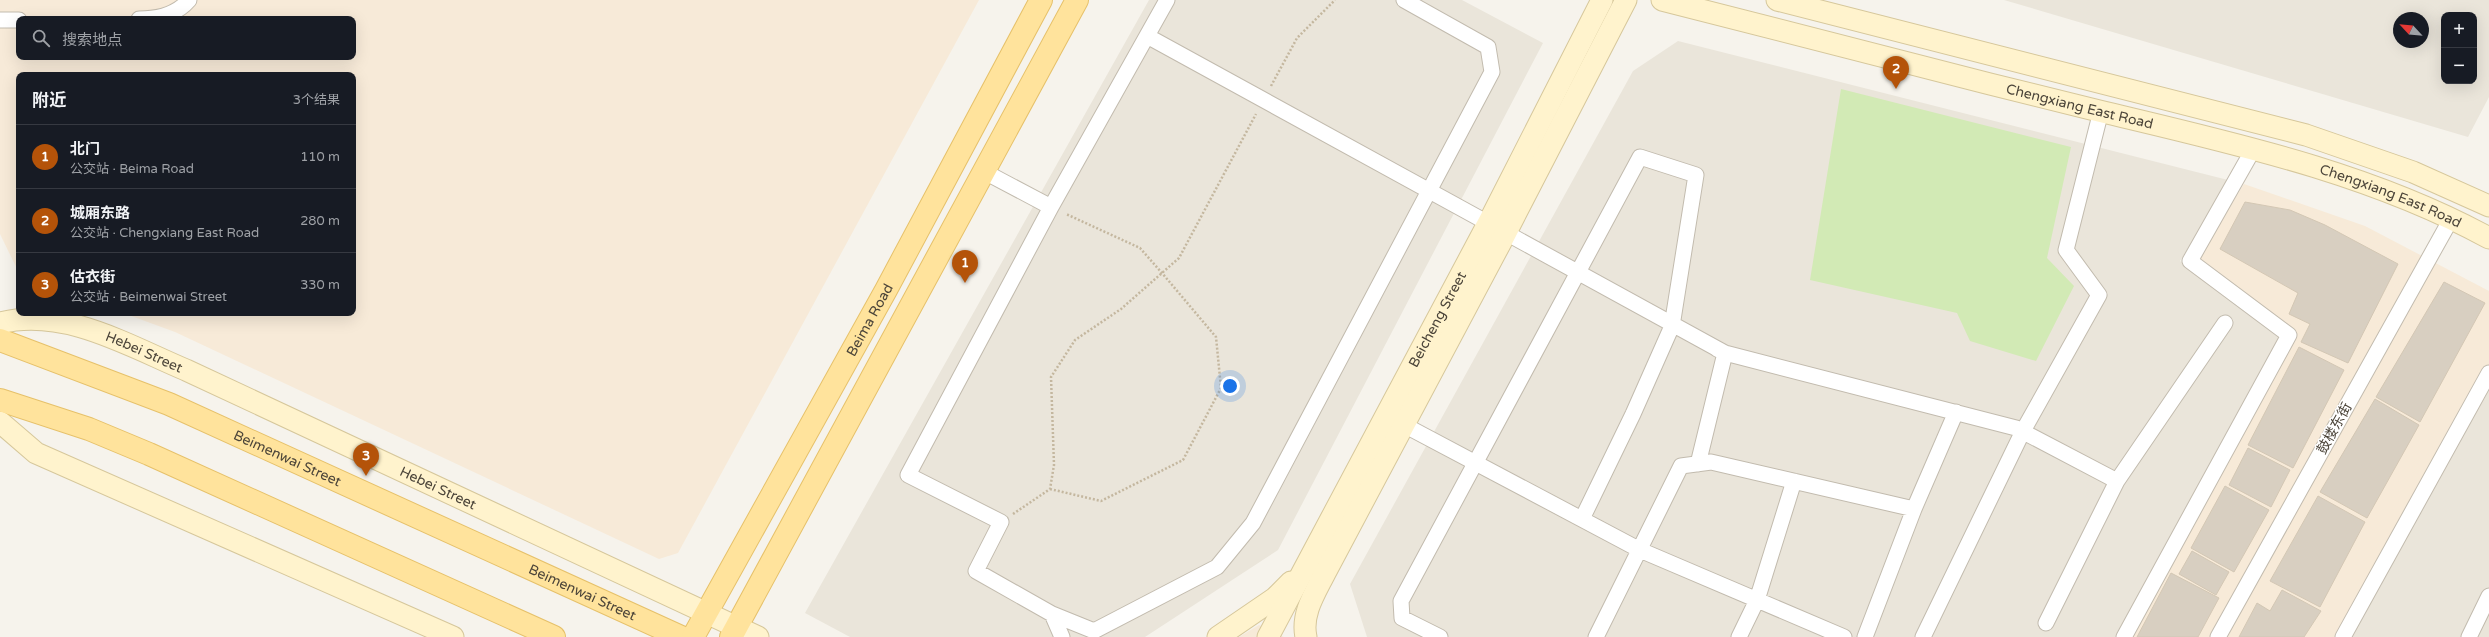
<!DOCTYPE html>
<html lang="zh">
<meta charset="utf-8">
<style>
body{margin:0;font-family:"Varela Round","Noto Sans SC",sans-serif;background:#242831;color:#f1f3f6}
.controls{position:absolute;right:12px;top:12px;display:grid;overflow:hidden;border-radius:8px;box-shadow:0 4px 16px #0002}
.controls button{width:36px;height:36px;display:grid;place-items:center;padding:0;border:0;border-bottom:1px solid #363941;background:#171b24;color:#f1f3f6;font:20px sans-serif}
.compass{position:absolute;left:2393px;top:12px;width:36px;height:36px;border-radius:50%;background:#171b24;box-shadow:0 4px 16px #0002;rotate:296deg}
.you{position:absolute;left:1230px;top:386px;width:14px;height:14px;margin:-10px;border:3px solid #fff;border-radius:50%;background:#1a73e8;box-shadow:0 0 0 6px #1a73e833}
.badge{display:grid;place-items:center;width:26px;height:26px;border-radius:50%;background:#b45309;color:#fff;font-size:13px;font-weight:700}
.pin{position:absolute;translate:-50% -33px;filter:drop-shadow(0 1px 2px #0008)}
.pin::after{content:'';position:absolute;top:21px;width:14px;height:12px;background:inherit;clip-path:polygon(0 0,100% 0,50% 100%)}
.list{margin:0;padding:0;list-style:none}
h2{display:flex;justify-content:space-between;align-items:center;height:52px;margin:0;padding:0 16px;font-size:17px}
h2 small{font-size:13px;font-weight:400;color:#9ea1a6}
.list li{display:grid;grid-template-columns:26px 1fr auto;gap:12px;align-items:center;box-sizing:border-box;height:64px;padding:0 16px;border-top:1px solid #363941}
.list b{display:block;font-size:15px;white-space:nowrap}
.list p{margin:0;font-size:13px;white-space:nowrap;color:#9ea1a6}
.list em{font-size:13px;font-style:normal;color:#9ea1a6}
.icon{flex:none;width:22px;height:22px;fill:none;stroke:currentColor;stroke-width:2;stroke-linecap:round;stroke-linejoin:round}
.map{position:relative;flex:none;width:2489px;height:637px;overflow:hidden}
.search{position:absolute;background:#171b24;box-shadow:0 4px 16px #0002;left:16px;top:16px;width:340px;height:44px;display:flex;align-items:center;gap:10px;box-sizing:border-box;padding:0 14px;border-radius:8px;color:#9ea1a6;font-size:15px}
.panel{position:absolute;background:#171b24;box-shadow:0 4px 16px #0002;left:16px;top:72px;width:340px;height:244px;border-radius:8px}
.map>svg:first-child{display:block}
</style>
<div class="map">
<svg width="2489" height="637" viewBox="0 0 2489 637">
<rect width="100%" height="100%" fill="#f6f3ec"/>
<!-- residential -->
<path fill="#eae5da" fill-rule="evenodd" d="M 1149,0 L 1462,0 L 1543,43 L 1278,550 L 1145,637 L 850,637 L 805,613 Z
M 2004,0 L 2489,0 L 2489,97 L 2468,137 ZM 2444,15 L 2474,15 L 2474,81 L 2444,81 ZM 2399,18 L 2423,18 L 2423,42 L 2399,42 Z
M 1678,41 L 2232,181 L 2180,261 L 2279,338 L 2120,637 L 1367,637 L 1350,584 L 1633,71 Z
M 2489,390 L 2489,637 L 2347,637 Z"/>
<!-- commercial -->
<path fill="#f7ead8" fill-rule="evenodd" d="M 0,0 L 979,0 L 678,553 L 659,559 L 175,332 L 123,313 L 353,313 L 353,75 L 19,75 L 19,273 L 0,234 ZM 19,19 L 353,19 L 353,57 L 19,57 Z
M 2244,184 L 2365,226 L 2489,291 L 2489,370 L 2341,637 L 2131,637 L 2297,333 L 2197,259 Z
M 1259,625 L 1284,637 L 1239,637 Z"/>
<!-- green -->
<path fill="#d2eab5" d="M 1841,89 L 2071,147 L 2047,258 L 2074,286 L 2036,361 L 1970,341 L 1957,313 L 1810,280 Z"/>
<!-- building -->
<path fill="#d8cfc1" stroke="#d3c7b4" d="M 2245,202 L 2290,210 L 2325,225 L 2398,264 L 2348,363 L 2301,342 L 2310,324 L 2289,314 L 2298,293 L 2220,249 Z
M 2444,282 L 2485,303 L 2420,422 L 2376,397 Z
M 2299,347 L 2344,370 L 2293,468 L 2248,445 Z
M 2375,399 L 2419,425 L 2367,518 L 2320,492 Z
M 2248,448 L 2290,470 L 2271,507 L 2229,485 Z
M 2225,486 L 2269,510 L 2234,572 L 2191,548 Z
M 2318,496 L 2365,522 L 2320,607 L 2270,581 Z
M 2192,551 L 2229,572 L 2216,595 L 2179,574 Z
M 2171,573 L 2219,598 L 2198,637 L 2137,637 Z
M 2282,590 L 2321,611 L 2304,637 L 2239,637 L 2257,603 L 2270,611 Z"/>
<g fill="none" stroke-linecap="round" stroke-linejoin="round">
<!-- street casing -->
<g stroke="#c2bbae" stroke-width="17">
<path id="street" d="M 1167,0 L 1051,207 L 908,475 L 1001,522 L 976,571 L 1052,614 L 1094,631 L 1217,567 L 1253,523 L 1492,72 L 1488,47 L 1404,0
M 139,19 C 158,19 177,14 189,0
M 0,20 L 19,20
M 1147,36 L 1725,353 L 1698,464
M 983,171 L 1051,207
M 1717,349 L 1725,353 L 2016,428 L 2117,481
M 1404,425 L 1640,550 L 1844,637
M 1052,614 L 1062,637
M 2046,623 L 2117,481 L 2225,323
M 1440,637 L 1402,618 L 1401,601 L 1640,157 L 1696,175 L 1672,326 L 1633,414 L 1582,519
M 1596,637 L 1681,466 L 1711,462 L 1914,509
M 1739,637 L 1757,600 L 1794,481
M 1865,637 L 1914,509 L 1956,412
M 1923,637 L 2023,431 L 2099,295 L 2066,250 L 2101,111
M 2124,637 L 2289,335 L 2190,261 L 2254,148
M 2218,637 L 2451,219
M 2343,637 L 2489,373
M 2469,637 L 2489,596"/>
</g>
<!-- secondary casing -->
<g stroke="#d6c79b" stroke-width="23">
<g id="secondary">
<path id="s1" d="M 1662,0 C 1807,38 1953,75 2099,111 C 2232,143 2368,172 2489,238"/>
<path d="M 1777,0 L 2306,135 L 2413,172 L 2489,206"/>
<path id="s2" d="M 0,323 C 64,307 129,346 186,370 L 758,637"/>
<path d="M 0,422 L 36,453 L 453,637"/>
<path d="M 1218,637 L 1275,598 L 1291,582"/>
<path id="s3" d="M 1268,637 L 1491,218 L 1602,0"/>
<path d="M 1306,637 C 1301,614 1315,593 1325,573 L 1501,242 L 1626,0"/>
</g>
</g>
<!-- primary casing -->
<g stroke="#e6c16a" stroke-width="24">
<g id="primary">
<path id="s4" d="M 0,340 L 169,404 L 681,637"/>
<path d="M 0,400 L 89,429 L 149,454 L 554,637"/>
<path id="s5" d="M 693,637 L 886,290 L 1041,0"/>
<path d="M 731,637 L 1077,0"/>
</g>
</g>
<!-- path -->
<path stroke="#c4b79f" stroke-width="2.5" stroke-dasharray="2 2" stroke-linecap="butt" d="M 1271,86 L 1297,38 L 1335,0
M 1050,489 L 1101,501 L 1183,460 L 1221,388 L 1216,337 L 1162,273 L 1140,248 L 1066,214
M 1013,514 L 1050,489 L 1054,465 L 1051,377 L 1075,340 L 1121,309 L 1179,258 L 1256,114"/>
<!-- street -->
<use href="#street" stroke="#fff" stroke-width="15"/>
<!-- secondary -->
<use href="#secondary" stroke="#fff3cd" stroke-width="21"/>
<!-- primary -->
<use href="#primary" stroke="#ffe39c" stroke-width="22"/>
</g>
<g text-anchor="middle" stroke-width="3" stroke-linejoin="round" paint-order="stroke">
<!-- street labels -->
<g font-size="14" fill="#4b4439" stroke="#fff">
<text dy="5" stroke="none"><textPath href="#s1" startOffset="431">Chengxiang East Road</textPath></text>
<text dy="5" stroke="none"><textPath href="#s1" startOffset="755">Chengxiang East Road</textPath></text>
<text dy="5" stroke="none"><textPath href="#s3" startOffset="360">Beicheng Street</textPath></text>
<text dy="5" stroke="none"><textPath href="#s5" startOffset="363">Beima Road</textPath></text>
<text dy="5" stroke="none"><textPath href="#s2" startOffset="150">Hebei Street</textPath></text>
<text transform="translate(2334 428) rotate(-61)" y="5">鼓楼东街</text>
<text dy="5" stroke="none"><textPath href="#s4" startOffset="311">Beimenwai Street</textPath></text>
<text dy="5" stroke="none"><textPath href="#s2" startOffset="474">Hebei Street</textPath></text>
<text dy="5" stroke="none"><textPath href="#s4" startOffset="635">Beimenwai Street</textPath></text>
</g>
</g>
</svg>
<div class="controls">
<button>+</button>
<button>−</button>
</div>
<svg class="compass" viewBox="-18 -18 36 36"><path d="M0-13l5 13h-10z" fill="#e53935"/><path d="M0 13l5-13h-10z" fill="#9ea1a6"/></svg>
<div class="you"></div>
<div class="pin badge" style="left:965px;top:283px">1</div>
<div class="pin badge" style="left:1896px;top:89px">2</div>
<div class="pin badge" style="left:366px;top:476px">3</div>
<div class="search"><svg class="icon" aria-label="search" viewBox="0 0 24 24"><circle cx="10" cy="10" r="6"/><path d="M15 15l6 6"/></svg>搜索地点</div>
<section class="panel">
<h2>附近<small>3个结果</small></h2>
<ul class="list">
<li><span class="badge">1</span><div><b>北门</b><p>公交站 · Beima Road</p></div><em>110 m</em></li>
<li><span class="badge">2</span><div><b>城厢东路</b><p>公交站 · Chengxiang East Road</p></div><em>280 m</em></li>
<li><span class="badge">3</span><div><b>估衣街</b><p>公交站 · Beimenwai Street</p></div><em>330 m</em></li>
</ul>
</section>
</div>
